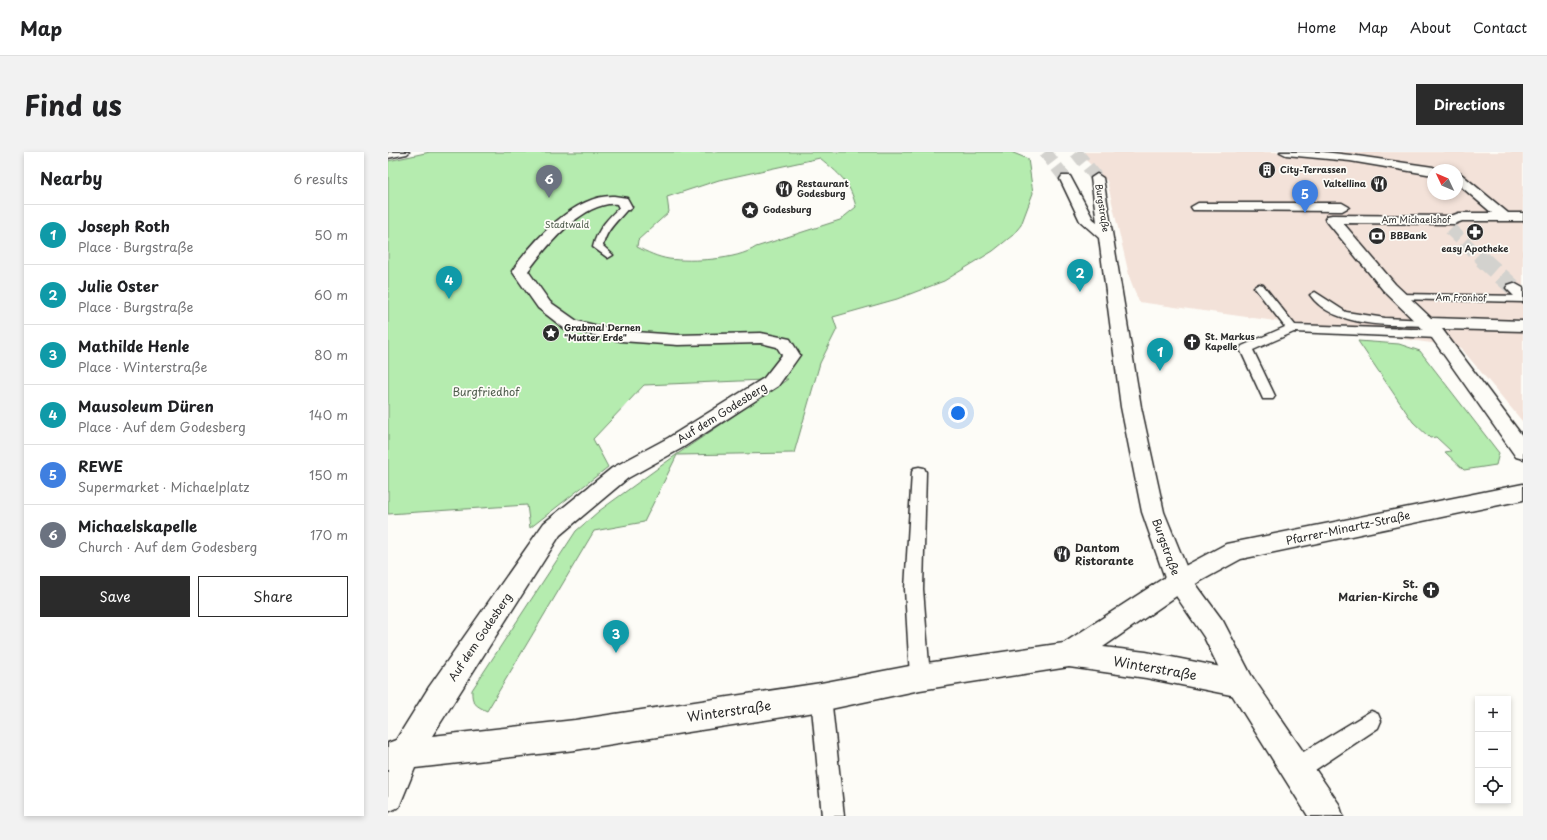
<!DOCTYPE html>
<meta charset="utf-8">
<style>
body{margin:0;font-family:"Playpen Sans",sans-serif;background:#f2f2f2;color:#202124}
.controls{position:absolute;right:12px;bottom:12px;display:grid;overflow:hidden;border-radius:0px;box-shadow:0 2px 6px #0003}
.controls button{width:36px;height:36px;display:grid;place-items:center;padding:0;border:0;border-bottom:1px solid #e0e0e0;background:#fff;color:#202124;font:20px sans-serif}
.compass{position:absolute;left:1039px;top:12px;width:36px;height:36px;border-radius:50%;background:#fff;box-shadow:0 2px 6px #0003;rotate:314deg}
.you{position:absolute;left:570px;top:261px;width:14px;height:14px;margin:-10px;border:3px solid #fff;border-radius:50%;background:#1a73e8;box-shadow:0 0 0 6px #1a73e833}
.badge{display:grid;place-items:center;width:26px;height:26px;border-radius:50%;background:#2b2b2b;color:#fff;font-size:13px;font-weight:700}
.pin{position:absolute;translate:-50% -33px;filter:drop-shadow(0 1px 2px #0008)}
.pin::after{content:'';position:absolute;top:21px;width:14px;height:12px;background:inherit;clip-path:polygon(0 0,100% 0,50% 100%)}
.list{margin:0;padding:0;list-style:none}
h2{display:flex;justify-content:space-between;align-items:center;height:52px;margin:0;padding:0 16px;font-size:17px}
h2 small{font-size:13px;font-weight:400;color:#757577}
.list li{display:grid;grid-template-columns:26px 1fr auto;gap:12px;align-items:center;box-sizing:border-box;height:60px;padding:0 16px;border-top:1px solid #e0e0e0}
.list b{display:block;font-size:15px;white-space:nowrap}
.list p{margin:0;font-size:13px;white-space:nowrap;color:#757577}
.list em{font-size:13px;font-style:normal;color:#757577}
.actions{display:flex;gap:8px;padding:12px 16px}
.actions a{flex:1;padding:9px 0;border:1px solid #2b2b2b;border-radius:0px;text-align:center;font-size:14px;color:#2b2b2b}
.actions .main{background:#2b2b2b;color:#fff}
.icon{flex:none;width:22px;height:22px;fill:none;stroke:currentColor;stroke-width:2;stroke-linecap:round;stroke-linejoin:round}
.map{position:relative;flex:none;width:1135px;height:664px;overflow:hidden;border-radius:0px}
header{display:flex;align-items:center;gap:24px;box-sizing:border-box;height:56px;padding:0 20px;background:#fff;border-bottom:1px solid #e0e0e0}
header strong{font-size:19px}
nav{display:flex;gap:22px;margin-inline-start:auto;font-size:14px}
.intro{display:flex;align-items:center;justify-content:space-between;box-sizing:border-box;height:96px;padding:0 24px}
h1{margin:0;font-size:28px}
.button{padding:10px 18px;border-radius:0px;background:#2b2b2b;color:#fff;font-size:14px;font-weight:700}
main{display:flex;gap:24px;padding:0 24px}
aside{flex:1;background:#fff;border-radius:0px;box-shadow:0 2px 6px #0003}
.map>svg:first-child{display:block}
</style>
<header>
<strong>Map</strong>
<nav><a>Home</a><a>Map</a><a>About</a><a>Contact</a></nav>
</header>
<div class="intro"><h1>Find us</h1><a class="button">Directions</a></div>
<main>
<aside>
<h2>Nearby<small>6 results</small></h2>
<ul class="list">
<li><span class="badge" style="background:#0f9aa8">1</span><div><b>Joseph Roth</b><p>Place · Burgstraße</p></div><em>50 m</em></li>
<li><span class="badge" style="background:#0f9aa8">2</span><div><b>Julie Oster</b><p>Place · Burgstraße</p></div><em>60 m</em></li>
<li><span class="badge" style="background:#0f9aa8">3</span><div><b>Mathilde Henle</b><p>Place · Winterstraße</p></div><em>80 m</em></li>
<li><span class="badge" style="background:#0f9aa8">4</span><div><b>Mausoleum Düren</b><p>Place · Auf dem Godesberg</p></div><em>140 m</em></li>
<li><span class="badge" style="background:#3f7fe0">5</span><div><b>REWE</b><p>Supermarket · Michaelplatz</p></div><em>150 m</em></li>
<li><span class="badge" style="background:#6b7280">6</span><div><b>Michaelskapelle</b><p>Church · Auf dem Godesberg</p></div><em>170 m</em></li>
</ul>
<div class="actions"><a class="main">Save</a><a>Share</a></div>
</aside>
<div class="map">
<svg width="1135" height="664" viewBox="0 0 1135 664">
<rect width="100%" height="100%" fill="#fdfcf7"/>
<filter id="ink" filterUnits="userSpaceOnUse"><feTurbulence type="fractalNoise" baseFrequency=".025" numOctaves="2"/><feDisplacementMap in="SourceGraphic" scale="8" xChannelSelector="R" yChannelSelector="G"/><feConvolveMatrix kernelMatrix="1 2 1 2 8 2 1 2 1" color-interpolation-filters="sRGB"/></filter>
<g filter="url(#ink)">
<!-- built -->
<path fill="#f3e2d9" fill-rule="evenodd" d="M 690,0 L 1135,0 L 1135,270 L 1072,195 L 751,150 L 742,127 L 719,29 ZM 1045,18 L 1069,18 L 1069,42 L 1045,42 Z"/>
<!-- green -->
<path fill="#b5ecaf" stroke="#708c6d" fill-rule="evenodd" d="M 42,0 L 623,0 L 640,7 L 645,41 L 633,73 L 625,83 L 605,99 L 556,129 L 509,147 L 445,165 L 449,177 L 432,211 L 406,301 L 289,303 L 256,370 L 206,379 L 99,559 C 88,554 83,551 84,538 L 188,379 L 211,359 L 288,303 L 400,227 L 256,233 L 205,287 L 220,315 L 142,376 L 139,353 L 0,362 L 0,9 ZM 432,6 C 451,22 462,29 468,55 L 452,68 L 368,95 C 349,108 304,110 281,107 C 269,105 259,100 249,95 L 250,88 L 281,60 L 279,45 L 331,28 Z
M 970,189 L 1011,192 L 1032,199 L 1111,301 L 1108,313 L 1076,318 L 1057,300 L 1063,299 L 1048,285 L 1042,286 L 1025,270 Z"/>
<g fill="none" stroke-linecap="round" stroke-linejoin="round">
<!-- street-tunnel-far1 -->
<path stroke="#d3d2ce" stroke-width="13" stroke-dasharray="13 6" stroke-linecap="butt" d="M 1062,77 L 1095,108"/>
<!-- street-tunnel -->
<path stroke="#d3d2ce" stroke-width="17" stroke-dasharray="17 8" stroke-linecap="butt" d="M 1094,107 L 1126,136"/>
<!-- secondary-tunnel -->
<path stroke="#d3d2ce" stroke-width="13" stroke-dasharray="13 6" stroke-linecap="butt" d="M 657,0 L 678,27
M 688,0 L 709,26"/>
<!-- lane casing -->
<g stroke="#2b2b2b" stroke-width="3">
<path id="lane" d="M 237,52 L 241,55 C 231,68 218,77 215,94 L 225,103 L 220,106 L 205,95 C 209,77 221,65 234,53 Z
M 871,132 L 875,133 L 907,173 L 1050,178 L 1056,182 L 1050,186 L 906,180 L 865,198 L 887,244 L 885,247 L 875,247 L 852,197 L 854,194 L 897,175 L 866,135 Z
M 927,140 L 958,160 L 997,166 L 1039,168 L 1045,171 L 1039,174 C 1003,173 945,176 922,143 Z
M 1012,142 L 1135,144 L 1135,150 L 1008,147 L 1007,145 Z
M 531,315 L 536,316 L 538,320 L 535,437 L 542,525 L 539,531 L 532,534 L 525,531 L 522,525 L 517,437 L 524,320 L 526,316 Z
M 433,536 L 440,538 L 443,545 L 456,664 L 434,664 L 423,545 L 426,538 Z
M 983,559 L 990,562 L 993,569 L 990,576 L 915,626 L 907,629 L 899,626 L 896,618 L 899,610 Z"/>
</g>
<!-- street casing -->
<g stroke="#2b2b2b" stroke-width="3">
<path id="street" d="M 892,0 L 935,0 L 962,3 L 1045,15 L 1050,18 L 1045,18 L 1045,23 L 962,9 L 898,3 Z
M 1069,21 L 1073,22 L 1120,61 L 1135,61 L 1135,69 L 1074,69 L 1066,72 L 955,71 L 1007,132 L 1043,166 L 1135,169 L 1135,179 L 1054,177 L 1135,285 L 1135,307 L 1128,305 L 1044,186 L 995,138 L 937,67 L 939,64 L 944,63 L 1063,64 L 1071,61 L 1104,61 L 1069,31 Z
M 226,44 L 239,46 L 244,55 L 242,58 L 232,58 L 229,52 C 195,49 159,94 140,119 L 162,150 L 189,169 L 233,179 L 290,183 L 373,181 L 402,187 L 412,203 L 390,234 L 294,296 L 240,326 L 172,383 L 44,584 L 187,568 L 433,531 L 532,512 L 676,491 L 782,422 L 838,392 L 1135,332 L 1135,348 L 853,407 L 800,436 L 715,495 L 758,500 L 853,519 L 863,523 L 867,532 L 863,541 L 853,545 L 758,526 L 681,515 L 532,538 L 433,559 L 187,598 L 27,616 L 11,655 L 0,660 L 0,591 L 8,588 L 41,535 L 156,371 L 224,316 L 280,286 L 376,226 L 394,203 L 389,195 L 373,191 L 290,193 L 233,189 L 177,177 L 150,156 L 124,119 C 145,89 187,42 226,44 Z
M 810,51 L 954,51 L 961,55 L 954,59 L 805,58 L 803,55 Z
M 1126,131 L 1135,136 L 1135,149 L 1129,147 L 1118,136 L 1120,133 Z"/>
</g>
<!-- secondary casing -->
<g stroke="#2b2b2b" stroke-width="3">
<path id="secondary" d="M 0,0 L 21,0 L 19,2 L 0,6 Z
M 709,22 L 715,26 L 753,255 L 776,360 L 802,424 L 835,469 L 863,523 L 951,652 L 955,664 L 920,664 L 843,541 L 816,485 L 778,429 L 754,360 L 733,255 L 711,86 L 692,69 L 672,27 L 674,24 L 682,24 L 705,67 L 709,70 L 703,26 Z"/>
</g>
<!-- lane -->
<use href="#lane" fill="#fdfcf7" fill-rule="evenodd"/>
<!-- street -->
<use href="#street" fill="#fdfcf7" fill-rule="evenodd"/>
<!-- secondary -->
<use href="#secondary" fill="#fdfcf7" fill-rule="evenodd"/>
</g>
</g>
<!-- icons -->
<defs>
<g id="building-disc" transform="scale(0.9)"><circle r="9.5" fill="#2b2b2b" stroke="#fdfcf7"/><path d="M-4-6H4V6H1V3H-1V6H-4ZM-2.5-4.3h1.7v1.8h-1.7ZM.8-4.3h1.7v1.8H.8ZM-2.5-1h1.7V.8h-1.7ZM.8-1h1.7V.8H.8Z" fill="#fff"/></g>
<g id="restaurant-disc" transform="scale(0.9)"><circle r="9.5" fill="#2b2b2b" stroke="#fdfcf7"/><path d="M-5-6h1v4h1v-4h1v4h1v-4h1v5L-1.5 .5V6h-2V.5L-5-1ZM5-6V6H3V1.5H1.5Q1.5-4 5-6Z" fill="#fff"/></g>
<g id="sight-disc" transform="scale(0.9)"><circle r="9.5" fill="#2b2b2b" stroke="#fdfcf7"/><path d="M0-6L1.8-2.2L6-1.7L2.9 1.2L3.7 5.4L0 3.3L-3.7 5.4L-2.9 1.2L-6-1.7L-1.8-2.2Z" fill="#fff"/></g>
<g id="pharmacy-disc" transform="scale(0.9)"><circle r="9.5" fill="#2b2b2b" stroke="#fdfcf7"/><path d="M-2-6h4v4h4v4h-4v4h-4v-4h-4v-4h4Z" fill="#fff"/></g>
<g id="bank-disc" transform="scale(0.9)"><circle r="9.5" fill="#2b2b2b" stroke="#fdfcf7"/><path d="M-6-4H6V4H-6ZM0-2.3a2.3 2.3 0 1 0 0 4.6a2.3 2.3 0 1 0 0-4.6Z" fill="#fff"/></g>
<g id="church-disc" transform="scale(0.9)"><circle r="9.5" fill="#2b2b2b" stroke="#fdfcf7"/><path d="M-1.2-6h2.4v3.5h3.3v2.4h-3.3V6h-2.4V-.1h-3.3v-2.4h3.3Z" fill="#fff"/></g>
</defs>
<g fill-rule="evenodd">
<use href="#building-disc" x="879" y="18"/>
<use href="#restaurant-disc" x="991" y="32"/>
<use href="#restaurant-disc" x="396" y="37"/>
<use href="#sight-disc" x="362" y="58"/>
<use href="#pharmacy-disc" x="1087" y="80"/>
<use href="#bank-disc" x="989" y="84"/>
<use href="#sight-disc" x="163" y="181"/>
<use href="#church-disc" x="804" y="190"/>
<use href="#restaurant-disc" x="674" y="402"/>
<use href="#church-disc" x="1043" y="438"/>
</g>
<g text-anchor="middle" stroke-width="3.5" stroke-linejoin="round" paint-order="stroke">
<!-- far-poi labels -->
<g font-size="9" font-weight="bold" fill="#2b2b2b" stroke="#fdfcf7" text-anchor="start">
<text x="892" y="21">City-Terrassen</text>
<text x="409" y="35">Restaurant<tspan x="409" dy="10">Godesburg</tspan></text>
<text x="978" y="35" text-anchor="end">Valtellina</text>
<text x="375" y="61">Godesburg</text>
<text x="1002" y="87">BBBank</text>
<text x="1087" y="100" text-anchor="middle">easy Apotheke</text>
<text x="176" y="179">Grabmal Dernen<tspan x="176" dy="10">"Mutter Erde"</tspan></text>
<text x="817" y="188">St. Markus<tspan x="817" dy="10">Kapelle</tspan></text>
</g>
<!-- far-street labels -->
<g font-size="9" fill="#2b2b2b" stroke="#fdfcf7">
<text transform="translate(714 56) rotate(81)" y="3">Burgstraße</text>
<text x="1028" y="71">Am Michaelshof</text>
<text transform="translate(1073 146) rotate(1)" y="3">Am Fronhof</text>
</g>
<!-- far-park labels -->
<g font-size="9" fill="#4e5b4c" stroke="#fdfcf7">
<text x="179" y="76">Stadtwald</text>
</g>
<!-- park labels -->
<g font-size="11" fill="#4e5b4c" stroke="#fdfcf7">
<text x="98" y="244">Burgfriedhof</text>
</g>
<!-- street labels -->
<g font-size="11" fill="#2b2b2b" stroke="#fdfcf7">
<text transform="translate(334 261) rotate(-32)" y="4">Auf dem Godesberg</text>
<text transform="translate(960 376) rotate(-12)" y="4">Pfarrer-Minartz-Straße</text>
<text transform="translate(778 395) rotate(70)" y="4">Burgstraße</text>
<text transform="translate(92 485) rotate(-56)" y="4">Auf dem Godesberg</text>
</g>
<!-- poi labels -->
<g font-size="11" font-weight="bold" fill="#2b2b2b" stroke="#fdfcf7" text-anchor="start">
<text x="687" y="400">Dantom<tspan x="687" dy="13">Ristorante</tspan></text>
<text x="1030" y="436" text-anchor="end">St.<tspan x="1030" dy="13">Marien-Kirche</tspan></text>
</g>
<!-- near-street labels -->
<g font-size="13" fill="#2b2b2b" stroke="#fdfcf7">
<text transform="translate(767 516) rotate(10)" y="5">Winterstraße</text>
<text transform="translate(341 559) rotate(-8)" y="5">Winterstraße</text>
</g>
</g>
</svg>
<div class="controls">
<button>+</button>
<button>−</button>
<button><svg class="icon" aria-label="locate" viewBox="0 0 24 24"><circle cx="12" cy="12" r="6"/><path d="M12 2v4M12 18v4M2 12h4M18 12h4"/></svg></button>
</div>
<svg class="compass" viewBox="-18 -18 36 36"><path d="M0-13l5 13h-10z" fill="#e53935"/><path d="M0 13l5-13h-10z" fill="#757577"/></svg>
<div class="you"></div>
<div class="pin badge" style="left:772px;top:219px;background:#0f9aa8">1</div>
<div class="pin badge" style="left:692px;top:140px;background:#0f9aa8">2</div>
<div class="pin badge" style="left:228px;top:501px;background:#0f9aa8">3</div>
<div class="pin badge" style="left:61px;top:147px;background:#0f9aa8">4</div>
<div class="pin badge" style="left:917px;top:61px;background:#3f7fe0">5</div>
<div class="pin badge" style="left:161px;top:46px;background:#6b7280">6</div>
</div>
</main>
